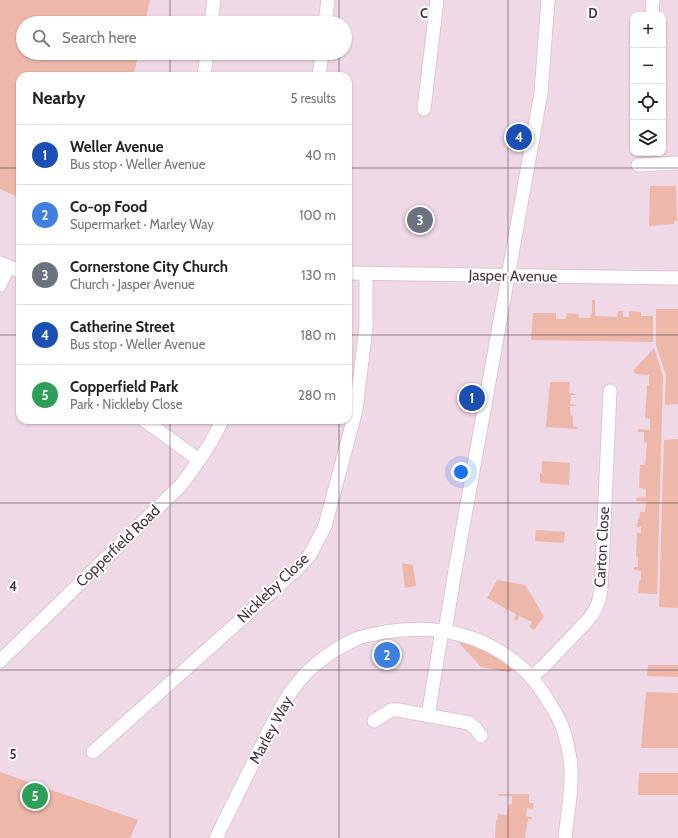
<!DOCTYPE html>
<meta charset="utf-8">
<style>
body{margin:0;font-family:Cabin,sans-serif;background:#f2f2f2;color:#222}
.controls{position:absolute;right:12px;top:12px;display:grid;overflow:hidden;border-radius:8px;box-shadow:0 1px 3px #0004}
.controls button{width:36px;height:36px;display:grid;place-items:center;padding:0;border:0;border-bottom:1px solid #e0e0e0;background:#fff;color:#222;font:20px sans-serif}
.you{position:absolute;left:461px;top:472px;width:14px;height:14px;margin:-10px;border:3px solid #fff;border-radius:50%;background:#1a73e8;box-shadow:0 0 0 6px #1a73e833}
.badge{display:grid;place-items:center;width:26px;height:26px;border-radius:50%;background:#0f766e;color:#fff;font-size:13px;font-weight:700}
.pin{position:absolute;translate:-50% -50%;border:2px solid #fff;box-shadow:0 1px 4px #0006}
.list{margin:0;padding:0;list-style:none}
h2{display:flex;justify-content:space-between;align-items:center;height:52px;margin:0;padding:0 16px;font-size:17px}
h2 small{font-size:13px;font-weight:400;color:#767676}
.list li{display:grid;grid-template-columns:26px 1fr auto;gap:12px;align-items:center;box-sizing:border-box;height:60px;padding:0 16px;border-top:1px solid #e0e0e0}
.list b{display:block;font-size:15px;white-space:nowrap}
.list p{margin:0;font-size:13px;white-space:nowrap;color:#767676}
.list em{font-size:13px;font-style:normal;color:#767676}
.icon{flex:none;width:22px;height:22px;fill:none;stroke:currentColor;stroke-width:2;stroke-linecap:round;stroke-linejoin:round}
.map{position:relative;flex:none;width:678px;height:838px;overflow:hidden}
.search{position:absolute;background:#fff;box-shadow:0 1px 3px #0004;left:16px;top:16px;width:336px;height:44px;display:flex;align-items:center;gap:10px;box-sizing:border-box;padding:0 14px;border-radius:22px;color:#767676;font-size:15px}
.panel{position:absolute;background:#fff;box-shadow:0 1px 3px #0004;left:16px;top:72px;width:336px;height:352px;border-radius:12px}
.map>svg:first-child{display:block}
</style>
<div class="map">
<svg width="678" height="838" viewBox="0 0 678 838">
<rect width="100%" height="100%" fill="#f4e5ed"/>
<!-- residential -->
<path fill="#f0d9e6" fill-rule="evenodd" d="M 0,0 L 678,0 L 678,838 L 0,838 ZM 633,15 L 663,15 L 663,153 L 633,153 ZM 23,23 L 345,23 L 345,53 L 23,53 ZM 20,76 L 348,76 L 348,420 L 20,420 Z"/>
<!-- green -->
<path fill="#edb7aa" d="M 0,0 L 150,0 L 145,23 L 23,23 L 23,53 L 139,53 L 133,76 L 20,76 L 20,198 L 0,189 Z
M 650,186 L 676,186 L 677,221 L 674,221 L 674,224 L 649,226 Z
M 592,300 L 595,300 L 595,316 L 617,317 L 618,311 L 623,311 L 623,317 L 629,317 L 629,311 L 641,312 L 641,316 L 653,316 L 653,342 L 531,340 L 533,313 L 556,313 L 556,319 L 566,319 L 567,313 L 578,314 L 579,318 L 590,318 L 591,314 L 592,314 Z
M 656,309 L 678,309 L 678,404 L 665,405 L 666,375 L 656,345 Z
M 654,348 L 663,376 L 657,594 L 638,593 L 639,581 L 641,580 L 641,571 L 634,570 L 634,567 L 638,567 L 638,557 L 636,557 L 637,533 L 641,533 L 641,527 L 637,527 L 638,519 L 639,518 L 640,512 L 645,512 L 646,502 L 636,501 L 636,498 L 646,497 L 646,489 L 639,488 L 640,465 L 645,465 L 647,443 L 644,442 L 644,432 L 638,432 L 638,429 L 650,430 L 650,419 L 645,418 L 647,385 L 649,385 L 649,375 L 636,374 L 633,371 Z
M 550,382 L 570,382 L 569,393 L 576,394 L 576,395 L 571,395 L 570,404 L 576,405 L 576,406 L 570,406 L 570,415 L 573,416 L 573,426 L 578,427 L 578,429 L 546,427 Z
M 678,439 L 678,608 L 659,607 L 664,440 Z
M 542,461 L 570,463 L 569,485 L 540,483 L 540,473 L 542,473 Z
M 536,530 L 565,532 L 564,543 L 535,541 Z
M 402,563 L 413,565 L 416,586 L 405,588 Z
M 497,580 L 525,585 L 535,601 L 544,617 L 534,630 L 529,627 L 532,622 L 519,616 L 517,621 L 514,619 L 516,614 L 507,609 L 504,614 L 504,613 L 506,609 L 487,598 Z
M 460,642 C 480,644 498,657 513,669 L 513,670 L 509,672 L 481,667 L 463,647 L 460,644 Z
M 648,665 L 678,665 L 678,677 L 647,676 Z
M 646,692 L 678,693 L 678,748 L 641,748 Z
M 0,772 L 138,820 L 130,838 L 0,838 Z
M 639,773 L 678,773 L 678,795 L 638,795 Z
M 497,794 L 529,794 L 529,803 L 534,803 L 533,809 L 527,808 L 526,816 L 532,817 L 532,819 L 528,819 L 525,838 L 495,838 L 496,820 L 497,820 L 498,814 L 507,815 L 508,805 L 512,804 L 512,796 L 500,796 Z"/>
<g fill="none" stroke-linecap="round" stroke-linejoin="round">
<!-- minor casing -->
<g stroke="#dfc4d3" stroke-width="15">
<path id="minor" d="M 652,15 L 653,0
M 211,23 L 214,0
M 325,23 L 328,0
M 204,76 L 207,53
M 319,76 L 322,53
M 424,109 L 437,0
M 638,165 L 678,163
M 0,263 L 20,271
M 348,273 L 678,278
M 0,285 L 8,266
M 144,420 L 199,460
M 445,631 L 455,571 L 541,93 L 548,0
M 0,661 L 181,485 C 196,465 212,444 222,420
M 531,677 L 543,667 L 588,620 C 596,611 600,601 601,589 L 610,391
M 428,716 L 442,630
M 374,721 L 391,710 L 398,710 L 469,723 L 476,729 L 481,736
M 93,752 L 295,571 L 310,555 L 325,526 L 356,410 L 366,327 L 366,274
M 216,838 C 230,810 244,781 258,753 C 274,721 288,687 316,664 C 327,655 343,645 356,639 C 365,635 375,634 385,632 C 434,624 482,633 520,666 C 532,676 542,690 550,704 C 556,713 561,722 564,732 C 568,746 572,762 571,777 C 571,797 567,818 565,838"/>
</g>
<!-- minor -->
<use href="#minor" stroke="#fff" stroke-width="13"/>
</g>
<!-- grid -->
<path fill="none" stroke="#473440" stroke-width="1" stroke-opacity="0.55" d="M 170,0 L 170,23M 339,0 L 339,23M 508,0 L 508,838M 170,53 L 170,76M 339,53 L 339,76M 0,168 L 20,168M 348,168 L 678,168M 0,335 L 20,335M 348,335 L 678,335M 170,420 L 170,838M 339,420 L 339,838M 0,503 L 678,503M 0,670 L 678,670"/>
<g text-anchor="middle" stroke-width="4" stroke-linejoin="round" paint-order="stroke">
<!-- street labels -->
<g font-size="15" fill="#473440" stroke="#fff">
<text transform="translate(513 276) rotate(1)" y="5">Jasper Avenue</text>
<text transform="translate(118 546) rotate(-44)" y="5">Copperfield Road</text>
<text transform="translate(602 547) rotate(-87)" y="5">Carton Close</text>
<text transform="translate(273 588) rotate(-44)" y="5">Nickleby Close</text>
<text transform="translate(271 730) rotate(-62)" y="5">Marley Way</text>
</g>
</g>
<g font-size="13" text-anchor="middle" font-weight="bold" fill="#473440" stroke="#fff" stroke-width="4" stroke-linejoin="round" paint-order="stroke">
<text x="424" y="18">C</text>
<text x="593" y="18">D</text>
<text x="13" y="591">4</text>
<text x="13" y="759">5</text>
</g>
</svg>
<div class="controls">
<button>+</button>
<button>−</button>
<button><svg class="icon" aria-label="locate" viewBox="0 0 24 24"><circle cx="12" cy="12" r="6"/><path d="M12 2v4M12 18v4M2 12h4M18 12h4"/></svg></button>
<button><svg class="icon" aria-label="layers" viewBox="0 0 24 24"><path d="M12 4l9 5-9 5-9-5zM3 14l9 5 9-5"/></svg></button>
</div>
<div class="you"></div>
<div class="pin badge" style="left:472px;top:398px;background:#1a4fb4">1</div>
<div class="pin badge" style="left:387px;top:655px;background:#3f7fe0">2</div>
<div class="pin badge" style="left:420px;top:220px;background:#6b7280">3</div>
<div class="pin badge" style="left:519px;top:137px;background:#1a4fb4">4</div>
<div class="pin badge" style="left:35px;top:796px;background:#2e9e5b">5</div>
<div class="search"><svg class="icon" aria-label="search" viewBox="0 0 24 24"><circle cx="10" cy="10" r="6"/><path d="M15 15l6 6"/></svg>Search here</div>
<section class="panel">
<h2>Nearby<small>5 results</small></h2>
<ul class="list">
<li><span class="badge" style="background:#1a4fb4">1</span><div><b>Weller Avenue</b><p>Bus stop · Weller Avenue</p></div><em>40 m</em></li>
<li><span class="badge" style="background:#3f7fe0">2</span><div><b>Co-op Food</b><p>Supermarket · Marley Way</p></div><em>100 m</em></li>
<li><span class="badge" style="background:#6b7280">3</span><div><b>Cornerstone City Church</b><p>Church · Jasper Avenue</p></div><em>130 m</em></li>
<li><span class="badge" style="background:#1a4fb4">4</span><div><b>Catherine Street</b><p>Bus stop · Weller Avenue</p></div><em>180 m</em></li>
<li><span class="badge" style="background:#2e9e5b">5</span><div><b>Copperfield Park</b><p>Park · Nickleby Close</p></div><em>280 m</em></li>
</ul>
</section>
</div>
